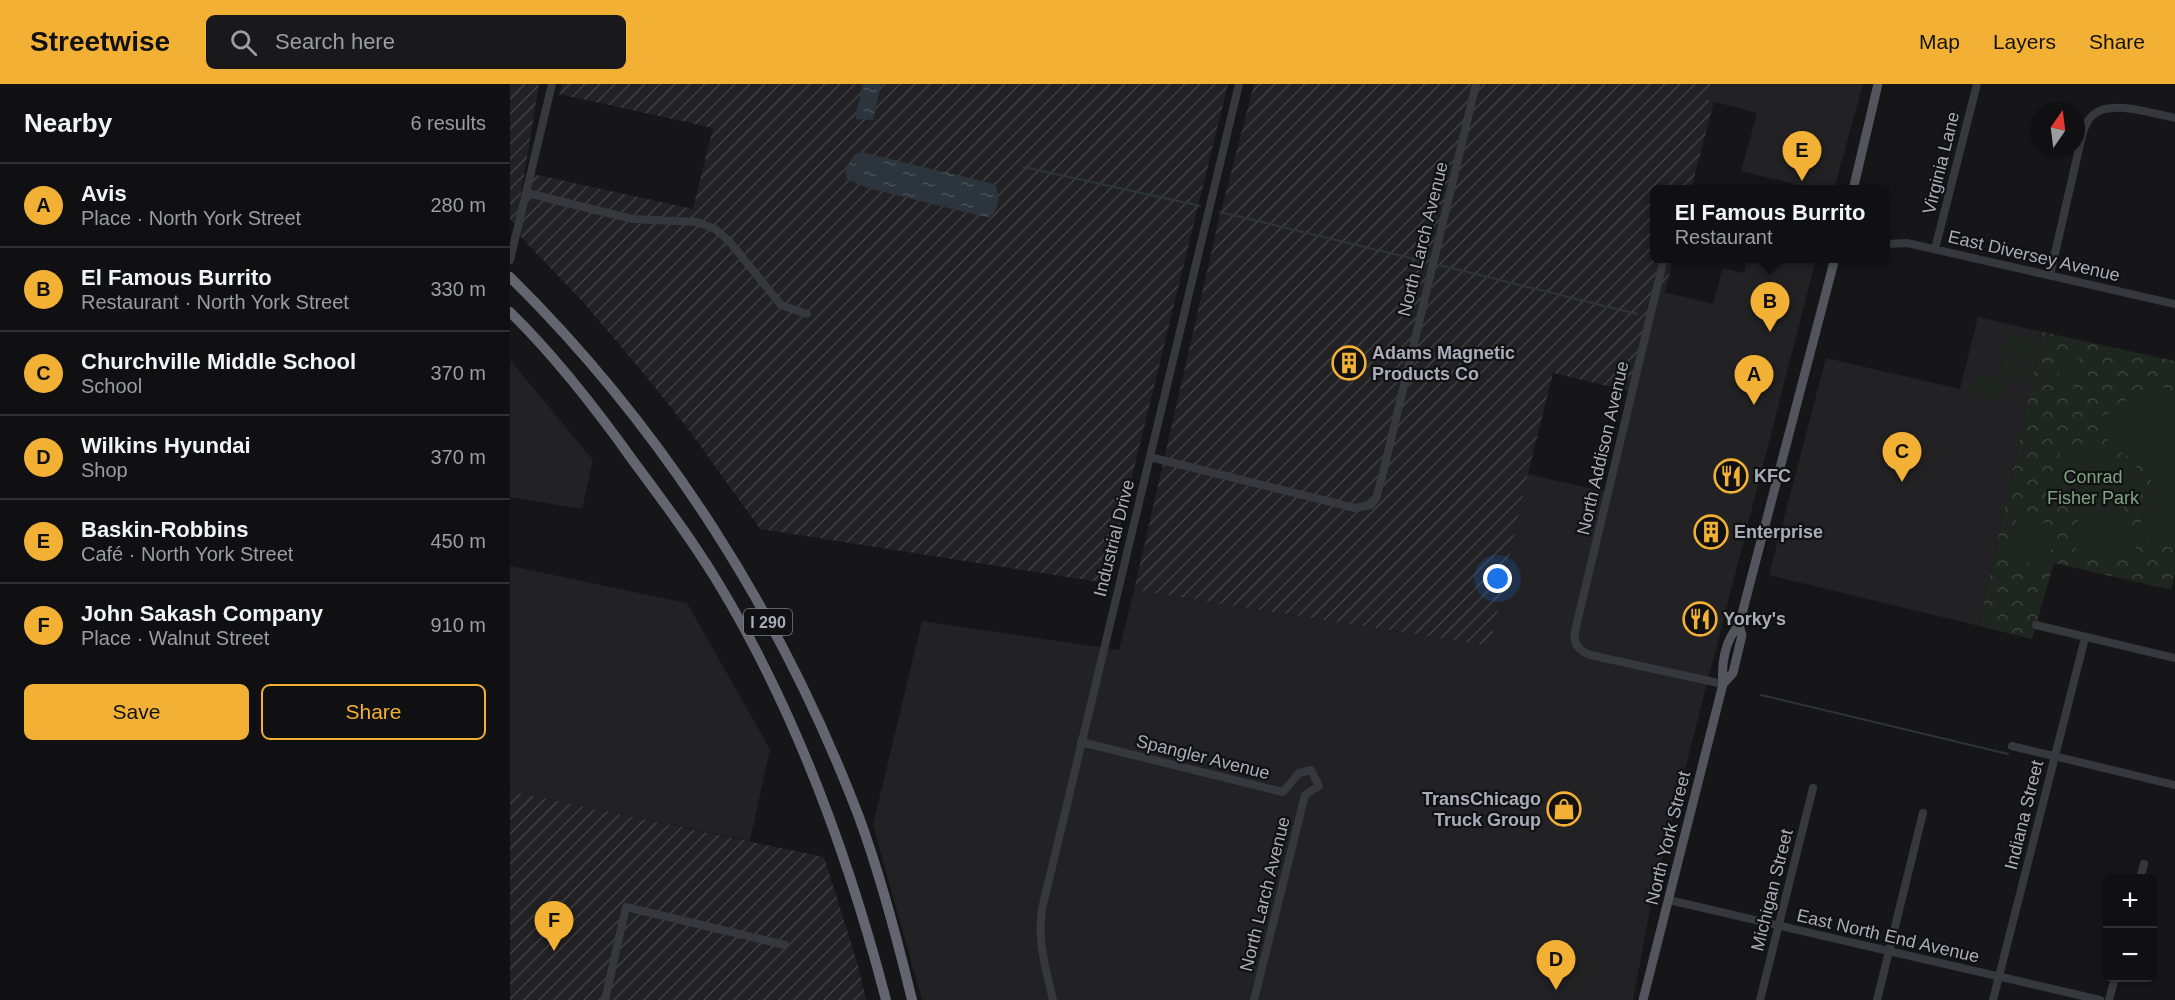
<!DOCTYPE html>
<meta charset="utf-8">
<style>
body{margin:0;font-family:Arial,sans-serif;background:#19191b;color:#f1f3f6}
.controls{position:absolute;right:18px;bottom:18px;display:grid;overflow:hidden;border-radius:9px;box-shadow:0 2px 4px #0004}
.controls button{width:54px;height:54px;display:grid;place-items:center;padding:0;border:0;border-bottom:2px solid #303032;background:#101012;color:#f1f3f6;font:30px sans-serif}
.compass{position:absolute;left:1521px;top:18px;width:54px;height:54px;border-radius:50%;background:#101012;box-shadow:0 2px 4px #0004;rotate:14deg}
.you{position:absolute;left:988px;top:495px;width:21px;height:21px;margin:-15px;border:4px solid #fff;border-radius:50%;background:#1a73e8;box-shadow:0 0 0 9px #1a73e833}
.badge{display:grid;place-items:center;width:39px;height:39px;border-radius:50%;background:#f2b134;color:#111;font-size:20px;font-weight:700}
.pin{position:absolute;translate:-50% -50px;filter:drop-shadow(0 2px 3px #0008)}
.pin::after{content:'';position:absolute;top:32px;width:21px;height:18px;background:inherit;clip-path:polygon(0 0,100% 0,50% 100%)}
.popup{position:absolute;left:1140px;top:101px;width:240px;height:78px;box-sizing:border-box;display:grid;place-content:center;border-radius:9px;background:#101012;filter:drop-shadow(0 2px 4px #0005);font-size:20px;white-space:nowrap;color:#9c9d9f}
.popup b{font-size:22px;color:#f1f3f6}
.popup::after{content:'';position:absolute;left:50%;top:100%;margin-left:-12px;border:12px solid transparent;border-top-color:#101012}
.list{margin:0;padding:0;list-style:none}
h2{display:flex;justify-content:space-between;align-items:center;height:78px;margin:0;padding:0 24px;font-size:26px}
h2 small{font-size:20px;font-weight:400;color:#9c9d9f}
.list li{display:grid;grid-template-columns:39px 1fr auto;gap:18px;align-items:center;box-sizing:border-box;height:84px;padding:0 24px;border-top:2px solid #303032}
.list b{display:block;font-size:22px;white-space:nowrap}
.list p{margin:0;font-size:20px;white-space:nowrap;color:#9c9d9f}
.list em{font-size:20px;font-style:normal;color:#9c9d9f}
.actions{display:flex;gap:12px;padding:18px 24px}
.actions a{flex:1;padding:14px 0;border:2px solid #f2b134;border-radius:9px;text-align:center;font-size:21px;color:#f2b134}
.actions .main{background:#f2b134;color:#111}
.icon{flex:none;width:33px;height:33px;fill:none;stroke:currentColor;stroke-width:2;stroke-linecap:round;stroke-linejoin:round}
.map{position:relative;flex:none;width:1665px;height:916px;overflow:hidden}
header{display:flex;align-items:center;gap:36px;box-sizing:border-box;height:84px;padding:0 30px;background:#f2b134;color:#111}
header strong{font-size:28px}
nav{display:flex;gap:33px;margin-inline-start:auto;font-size:21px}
.search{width:420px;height:54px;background:#19191b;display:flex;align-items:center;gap:15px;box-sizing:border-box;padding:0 21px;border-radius:9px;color:#9c9d9f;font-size:22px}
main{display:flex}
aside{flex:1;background:#101012}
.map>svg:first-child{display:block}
</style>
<header>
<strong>Streetwise</strong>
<div class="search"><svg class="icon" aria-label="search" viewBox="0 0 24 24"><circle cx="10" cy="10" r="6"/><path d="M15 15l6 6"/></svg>Search here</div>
<nav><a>Map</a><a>Layers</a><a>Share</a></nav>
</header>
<main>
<aside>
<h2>Nearby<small>6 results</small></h2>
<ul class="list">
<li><span class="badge">A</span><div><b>Avis</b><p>Place · North York Street</p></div><em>280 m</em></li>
<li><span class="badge">B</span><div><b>El Famous Burrito</b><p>Restaurant · North York Street</p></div><em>330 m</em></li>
<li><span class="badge">C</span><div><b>Churchville Middle School</b><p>School</p></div><em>370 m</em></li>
<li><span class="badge">D</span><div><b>Wilkins Hyundai</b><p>Shop</p></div><em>370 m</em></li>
<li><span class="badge">E</span><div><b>Baskin-Robbins</b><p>Café · North York Street</p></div><em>450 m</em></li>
<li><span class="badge">F</span><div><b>John Sakash Company</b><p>Place · Walnut Street</p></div><em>910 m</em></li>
</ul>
<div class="actions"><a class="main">Save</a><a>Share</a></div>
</aside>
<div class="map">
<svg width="1665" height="916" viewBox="0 0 1665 916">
<defs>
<pattern id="industrial-furrows" width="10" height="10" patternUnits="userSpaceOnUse" patternTransform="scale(1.5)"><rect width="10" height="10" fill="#222225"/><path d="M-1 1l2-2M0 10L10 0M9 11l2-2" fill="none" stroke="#3f3f43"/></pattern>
<pattern id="park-crowns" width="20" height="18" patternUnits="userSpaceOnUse" patternTransform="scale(1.5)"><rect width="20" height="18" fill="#1e261f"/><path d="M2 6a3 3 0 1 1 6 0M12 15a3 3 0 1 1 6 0" fill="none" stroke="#3c433d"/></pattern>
<pattern id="water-ripples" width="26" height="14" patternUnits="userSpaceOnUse" patternTransform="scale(1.5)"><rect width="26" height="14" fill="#2c353c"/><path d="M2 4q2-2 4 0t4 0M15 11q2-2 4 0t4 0" fill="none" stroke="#485056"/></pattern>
</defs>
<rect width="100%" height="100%" fill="#161618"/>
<!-- built -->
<path fill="#222225" d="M 1201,0 L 1353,0 L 1324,105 L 1283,105 L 1284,100 L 1231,87 L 1247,29 L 1197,16 Z
M 1237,175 L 1306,175 L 1143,810 L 1123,916 L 412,916 L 363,741 L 412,537 L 609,566 L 624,506 L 980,562 L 1018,390 L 1095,408 L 1118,307 L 1124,308 L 1149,207 L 1203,220 L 1213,184 L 1234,189 Z
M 1468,233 L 1533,248 L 1469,542 L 1259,491 L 1316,274 L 1450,305 Z
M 0,276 L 83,376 L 72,425 L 0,413 Z
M 0,482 L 177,519 L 260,665 L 240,757 L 0,707 Z"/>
<!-- industrial -->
<path fill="url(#industrial-furrows)" d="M 0,0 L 29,0 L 6,141 L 0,136 Z
M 52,0 L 718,0 L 596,499 L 250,445 L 182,350 L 135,291 L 73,218 L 9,151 L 23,90 L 183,125 L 203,44 L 49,10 Z
M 744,0 L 1201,0 L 1198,16 L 1204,18 L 1181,105 L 1144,106 L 1144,174 L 1163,175 L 1155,208 L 1149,207 L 1124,308 L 1043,289 L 1018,390 L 980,562 L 624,506 L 709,135 Z
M 0,707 L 314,773 L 347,878 L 356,916 L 0,916 Z"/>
<!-- park -->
<path fill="url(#park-crowns)" d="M 1533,248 L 1665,277 L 1665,490 L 1661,506 L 1544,479 L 1522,555 L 1469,542 Z"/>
<!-- garden -->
<path fill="#1e261f" d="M 1498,249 L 1528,257 L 1523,277 L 1493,269 Z
M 1494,272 L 1521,280 L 1515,300 L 1488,292 Z
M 1553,272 L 1570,275 L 1562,310 L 1545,306 Z
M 1468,289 L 1497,299 L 1490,318 L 1461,308 Z
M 1644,299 L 1652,301 L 1665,325 L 1665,376 L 1653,378 L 1665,382 L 1665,461 L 1628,452 L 1645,379 C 1614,377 1601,363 1585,337 Z
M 1553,359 L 1627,381 L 1613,426 C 1626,442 1627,459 1626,479 L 1568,467 L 1563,461 L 1571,415 L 1539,405 Z
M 1511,427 C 1542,435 1551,457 1533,484 L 1496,472 L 1492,466 Z"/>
<!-- water -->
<path fill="url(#water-ripples)" d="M 353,0 L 371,0 L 363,36 L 346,35 L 346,29 Z
M 351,68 L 484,100 C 491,110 490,126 479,133 L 471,132 L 358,104 L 337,95 L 335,85 L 345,70 Z"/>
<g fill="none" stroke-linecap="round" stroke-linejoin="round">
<!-- stream -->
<path stroke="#2c353c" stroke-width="2" d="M 514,83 L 690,122
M 710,128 L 917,178
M 929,181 L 1127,230
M 1251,611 L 1498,670"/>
<!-- minor -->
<path stroke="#37383d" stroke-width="8" d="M 17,109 L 122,135 L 187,138 L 205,145 L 219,157 L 271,221 L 297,230
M 1376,160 L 1397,159 L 1665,220
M 1425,165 L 1467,0
M 1154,174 L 1065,547 C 1063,560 1068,566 1080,571 L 1213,600
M 0,176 L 42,0
M 1540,191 L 1571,56 C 1573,47 1576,37 1583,31 C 1600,15 1644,30 1665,34
M 640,373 L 845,424 L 861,421 L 866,415 L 873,389 L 966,0
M 1526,541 L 1665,574
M 571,658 L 773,708 L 789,689 L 801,686 L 809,702 L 795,711 L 744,916
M 1502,662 L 1665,701
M 1630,794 L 1634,780
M 1159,816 L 1590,916
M 95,916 L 116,823 L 275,861
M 543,916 C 536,885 527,857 532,825 L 729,0
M 1250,916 L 1303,704
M 1367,916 L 1413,729
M 1483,916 L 1575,554
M 1599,916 L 1605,894"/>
<!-- major -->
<path stroke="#53555c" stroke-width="9" d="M 1343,106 L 1368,0
M 1213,600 L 1223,589 L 1232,551 L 1229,541
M 1133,916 L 1213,600 C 1211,580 1215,556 1229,541 L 1325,174"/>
<!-- highway -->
<path stroke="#63666e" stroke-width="10" d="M 0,193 C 154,345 272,531 349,733 C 371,793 387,854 402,916
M 0,228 C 46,273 87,326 124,378 C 153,417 182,456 207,497 C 286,627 338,770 376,916"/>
</g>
<!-- icons -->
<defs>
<g id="building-ring" transform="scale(1.725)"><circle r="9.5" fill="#111113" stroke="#f2b134" stroke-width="1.5"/><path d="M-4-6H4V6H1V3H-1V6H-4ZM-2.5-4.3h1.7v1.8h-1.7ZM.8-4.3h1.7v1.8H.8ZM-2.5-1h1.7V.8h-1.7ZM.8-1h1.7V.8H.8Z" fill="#f2b134"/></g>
<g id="restaurant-ring" transform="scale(1.725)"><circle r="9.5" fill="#111113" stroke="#f2b134" stroke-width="1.5"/><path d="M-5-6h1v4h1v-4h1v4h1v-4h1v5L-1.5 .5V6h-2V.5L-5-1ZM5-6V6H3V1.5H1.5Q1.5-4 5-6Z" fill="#f2b134"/></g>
<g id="shop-ring" transform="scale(1.725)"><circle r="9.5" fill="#111113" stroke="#f2b134" stroke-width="1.5"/><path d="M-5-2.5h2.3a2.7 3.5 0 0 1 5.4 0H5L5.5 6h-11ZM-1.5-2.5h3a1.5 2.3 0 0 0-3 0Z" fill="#f2b134"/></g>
</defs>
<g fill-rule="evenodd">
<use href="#building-ring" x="839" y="279"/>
<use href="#restaurant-ring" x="1221" y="392"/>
<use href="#building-ring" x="1201" y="448"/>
<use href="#restaurant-ring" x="1190" y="535"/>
<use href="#shop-ring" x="1054" y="725"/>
</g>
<g text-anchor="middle" stroke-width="4.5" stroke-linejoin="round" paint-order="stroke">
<!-- shield labels -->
<rect fill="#111113" stroke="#7b7e86" stroke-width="1.5" x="234" y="525" width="48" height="26" rx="4.5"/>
<g font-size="16" font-weight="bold" fill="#a8adb8">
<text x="258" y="544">I 290</text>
</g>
<!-- street labels -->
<g font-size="18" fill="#a8adb8" stroke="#111113">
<text transform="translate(1431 79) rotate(-76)" y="6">Virginia Lane</text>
<text transform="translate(913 155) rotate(-76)" y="6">North Larch Avenue</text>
<text transform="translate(1524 172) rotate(13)" y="6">East Diversey Avenue</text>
<text transform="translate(1093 364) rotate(-77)" y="6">North Addison Avenue</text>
<text transform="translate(604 454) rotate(-76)" y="6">Industrial Drive</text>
<text transform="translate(693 673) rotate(14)" y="6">Spangler Avenue</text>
<text transform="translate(1514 731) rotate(-76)" y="6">Indiana Street</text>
<text transform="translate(1158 754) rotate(-76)" y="6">North York Street</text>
<text transform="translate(1262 806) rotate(-76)" y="6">Michigan Street</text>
<text transform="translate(755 810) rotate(-76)" y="6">North Larch Avenue</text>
<text transform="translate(1378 852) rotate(13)" y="6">East North End Avenue</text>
</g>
<!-- poi labels -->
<g font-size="18" font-weight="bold" fill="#a8adb8" stroke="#111113" text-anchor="start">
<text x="862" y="275">Adams Magnetic<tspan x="862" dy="21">Products Co</tspan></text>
<text x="1244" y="398">KFC</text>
<text x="1224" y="454">Enterprise</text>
<text x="1213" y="541">Yorky's</text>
<text x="1031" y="721" text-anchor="end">TransChicago<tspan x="1031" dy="21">Truck Group</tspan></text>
</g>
<!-- park labels -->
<g font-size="18" fill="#7fa381" stroke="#111113">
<text x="1583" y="399">Conrad<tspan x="1583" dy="21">Fisher Park</tspan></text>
</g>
</g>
</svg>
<div class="controls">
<button>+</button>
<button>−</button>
</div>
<svg class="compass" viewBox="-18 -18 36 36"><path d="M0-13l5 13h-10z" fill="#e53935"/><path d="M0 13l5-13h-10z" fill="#9c9d9f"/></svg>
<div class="you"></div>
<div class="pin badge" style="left:1244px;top:321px">A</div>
<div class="pin badge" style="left:1260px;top:248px">B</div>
<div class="popup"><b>El Famous Burrito</b>Restaurant</div>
<div class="pin badge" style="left:1392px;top:398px">C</div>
<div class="pin badge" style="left:1046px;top:906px">D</div>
<div class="pin badge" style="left:1292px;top:97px">E</div>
<div class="pin badge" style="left:44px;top:867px">F</div>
</div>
</main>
